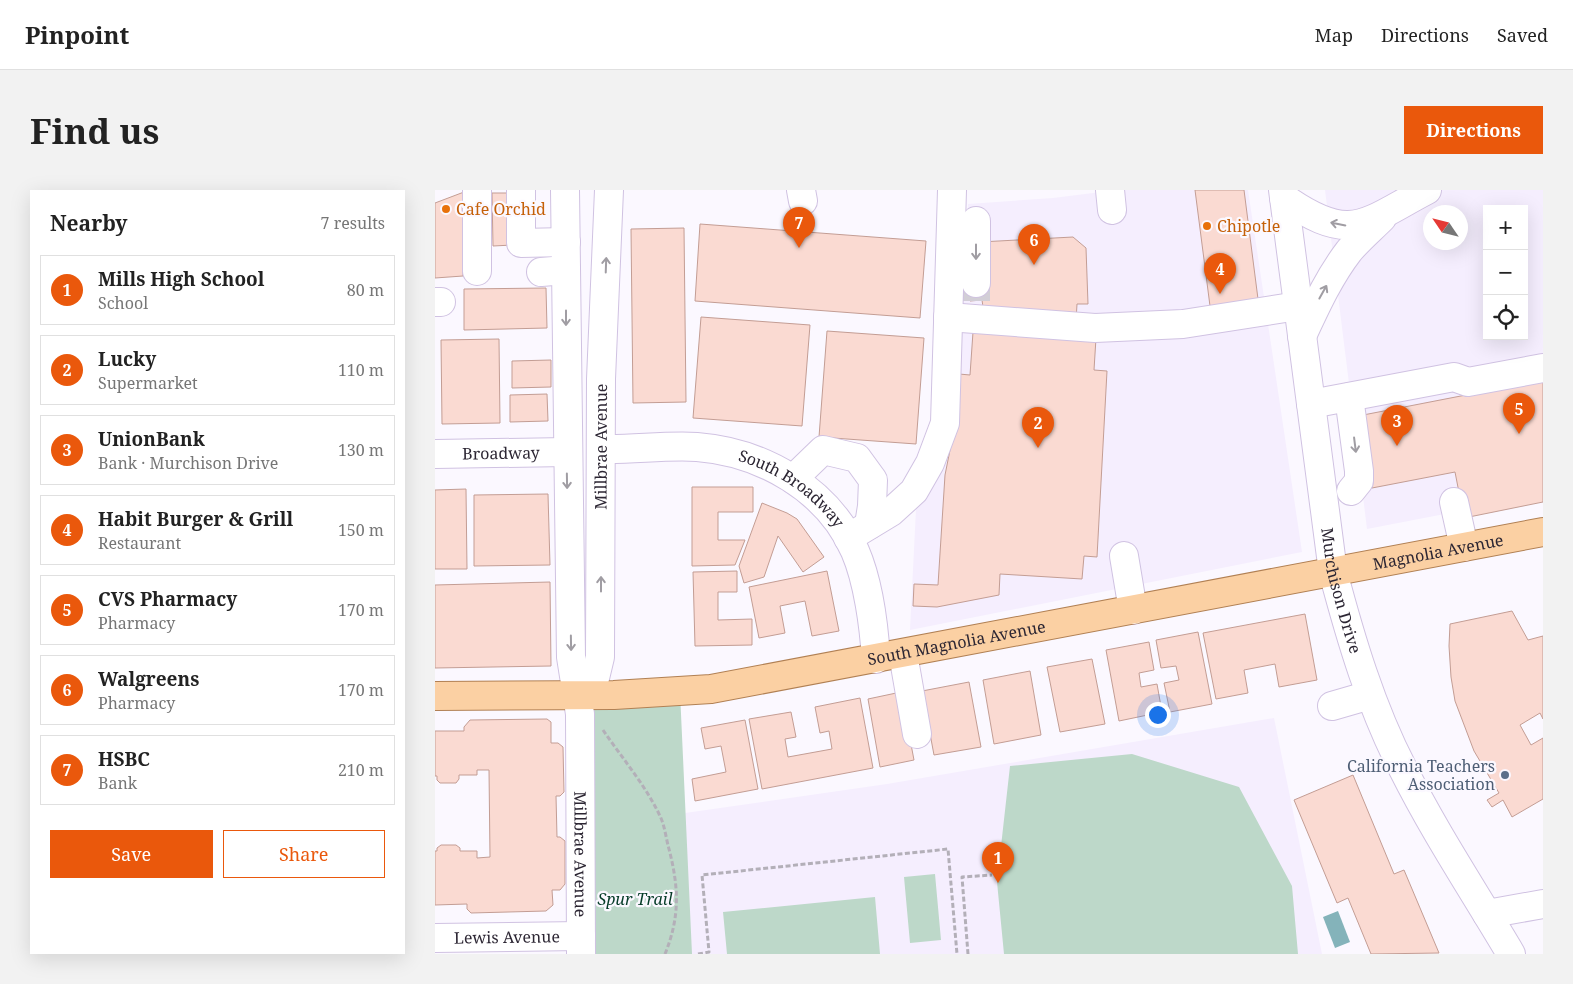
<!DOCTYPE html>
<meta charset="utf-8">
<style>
body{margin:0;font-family:"Noto Serif",serif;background:#f2f2f2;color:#222}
.controls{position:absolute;right:15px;top:15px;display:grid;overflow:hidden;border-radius:0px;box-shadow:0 5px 20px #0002}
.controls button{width:45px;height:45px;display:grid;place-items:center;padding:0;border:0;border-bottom:1px solid #e0e0e0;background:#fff;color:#222;font:25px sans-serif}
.compass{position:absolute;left:988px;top:15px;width:45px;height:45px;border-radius:50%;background:#fff;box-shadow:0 5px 20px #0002;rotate:305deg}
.you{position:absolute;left:722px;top:524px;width:18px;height:18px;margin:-12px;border:4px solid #fff;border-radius:50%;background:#1a73e8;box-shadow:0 0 0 8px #1a73e833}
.badge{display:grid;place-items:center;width:32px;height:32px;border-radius:50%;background:#ea580c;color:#fff;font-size:16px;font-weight:700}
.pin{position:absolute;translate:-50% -41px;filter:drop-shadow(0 1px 2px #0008)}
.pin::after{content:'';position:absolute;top:26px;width:18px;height:15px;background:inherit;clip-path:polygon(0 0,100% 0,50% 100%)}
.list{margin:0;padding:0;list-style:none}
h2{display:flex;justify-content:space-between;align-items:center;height:65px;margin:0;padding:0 20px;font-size:21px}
h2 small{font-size:16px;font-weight:400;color:#767676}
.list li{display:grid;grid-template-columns:32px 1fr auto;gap:15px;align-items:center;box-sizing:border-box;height:70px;margin:0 10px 10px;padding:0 10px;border:1px solid #e0e0e0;border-radius:0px}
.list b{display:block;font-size:19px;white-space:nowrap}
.list p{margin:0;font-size:16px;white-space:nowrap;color:#767676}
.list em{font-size:16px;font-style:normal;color:#767676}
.actions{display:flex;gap:10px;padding:15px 20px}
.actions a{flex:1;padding:11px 0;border:1px solid #ea580c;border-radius:0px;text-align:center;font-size:18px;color:#ea580c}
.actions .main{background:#ea580c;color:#fff}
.icon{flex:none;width:28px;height:28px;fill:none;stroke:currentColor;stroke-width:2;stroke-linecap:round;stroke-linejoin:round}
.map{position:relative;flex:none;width:1108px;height:764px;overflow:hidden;border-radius:0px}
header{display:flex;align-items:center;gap:30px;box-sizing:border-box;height:70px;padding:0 25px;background:#fff;border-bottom:1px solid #e0e0e0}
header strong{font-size:24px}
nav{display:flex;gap:28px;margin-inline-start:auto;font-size:18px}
.intro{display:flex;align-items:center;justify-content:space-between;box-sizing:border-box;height:120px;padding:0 30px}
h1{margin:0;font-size:35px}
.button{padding:12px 22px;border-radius:0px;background:#ea580c;color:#fff;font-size:18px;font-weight:700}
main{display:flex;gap:30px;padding:0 30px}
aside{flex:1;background:#fff;border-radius:0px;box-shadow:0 5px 20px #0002}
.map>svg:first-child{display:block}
</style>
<header>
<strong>Pinpoint</strong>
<nav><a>Map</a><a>Directions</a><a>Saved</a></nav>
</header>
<div class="intro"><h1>Find us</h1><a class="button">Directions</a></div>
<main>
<aside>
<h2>Nearby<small>7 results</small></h2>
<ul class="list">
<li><span class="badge">1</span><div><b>Mills High School</b><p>School</p></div><em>80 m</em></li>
<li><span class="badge">2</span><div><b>Lucky</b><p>Supermarket</p></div><em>110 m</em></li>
<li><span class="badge">3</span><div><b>UnionBank</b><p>Bank · Murchison Drive</p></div><em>130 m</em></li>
<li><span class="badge">4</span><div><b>Habit Burger &amp; Grill</b><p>Restaurant</p></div><em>150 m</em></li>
<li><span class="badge">5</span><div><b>CVS Pharmacy</b><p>Pharmacy</p></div><em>170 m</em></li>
<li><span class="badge">6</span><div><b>Walgreens</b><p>Pharmacy</p></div><em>170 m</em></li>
<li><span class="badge">7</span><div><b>HSBC</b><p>Bank</p></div><em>210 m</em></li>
</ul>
<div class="actions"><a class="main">Save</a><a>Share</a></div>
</aside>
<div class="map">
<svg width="1108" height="764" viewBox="0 0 1108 764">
<rect width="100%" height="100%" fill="#fbf8ff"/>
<!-- built -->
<path fill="#f5eefe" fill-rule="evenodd" d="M 682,0 L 813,0 L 867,362 L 475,440 L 482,299 L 524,176 L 533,14 L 618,8 Z
M 890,0 L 1108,0 L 1108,305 L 932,339 ZM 1052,19 L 1089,19 L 1089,146 L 1052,146 ZM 996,22 L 1026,22 L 1026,52 L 996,52 Z
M 839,528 L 887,764 L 256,764 L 250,623 L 452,594 Z"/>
<!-- green -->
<path fill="#bdd8c9" d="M 245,502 L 257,764 L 147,764 L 143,505 Z
M 697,564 L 804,597 L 857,696 L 863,764 L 569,764 L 562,692 L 575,576 Z
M 500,684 L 506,750 L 475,753 L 469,687 Z
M 440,707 L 445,764 L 292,764 L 288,722 Z"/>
<!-- water -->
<path fill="#84b3ba" d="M 903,721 L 915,752 L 900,758 L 888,727 Z"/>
<!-- building -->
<path fill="#fadad2" stroke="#c39d94" d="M 760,0 L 809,0 L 823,109 L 775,116 Z
M 29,2 L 28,86 L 0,88 L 0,13 Z
M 57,3 L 77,3 L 78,55 L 58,56 Z
M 265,34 L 491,51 L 485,128 L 260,111 Z
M 249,38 L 251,212 L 198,213 L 196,39 Z
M 638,47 L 651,58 L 653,114 L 642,114 L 641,131 L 548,117 L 547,110 L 535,111 L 534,93 L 545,52 Z
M 111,98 L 112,138 L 29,140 L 29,99 Z
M 266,127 L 375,135 L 367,236 L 258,228 Z
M 392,141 L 489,148 L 481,254 L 384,247 Z
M 538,142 L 661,148 L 659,180 L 672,181 L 662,367 L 649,366 L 647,389 L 565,384 L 564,405 L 502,417 L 478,416 L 479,394 L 503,395 L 510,285 L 522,225 L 524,184 L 535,185 Z
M 64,149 L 65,233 L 7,234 L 6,150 Z
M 116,170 L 116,197 L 77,198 L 77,171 Z
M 1108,190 L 1108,312 L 1029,328 L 1020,282 L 937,298 L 923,226 Z
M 112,204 L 113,231 L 75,232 L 75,205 Z
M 257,297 L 318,297 L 318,322 L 283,322 L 283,350 L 310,350 L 300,375 L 257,376 Z
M 31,299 L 32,379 L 0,379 L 0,300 Z
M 113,304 L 115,375 L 39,376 L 39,305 Z
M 327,313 L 352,323 L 362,329 L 389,367 L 368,382 L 343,346 L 329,387 L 309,393 L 304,376 Z
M 302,381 L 302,402 L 283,402 L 283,430 L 317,429 L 317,455 L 260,456 L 258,382 Z
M 392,381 L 404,441 L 377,446 L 370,411 L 345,416 L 350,443 L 324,448 L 314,397 Z
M 115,392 L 116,476 L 0,478 L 0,395 Z
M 1077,421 L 1093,450 L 1108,446 L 1108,529 L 1105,523 L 1085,535 L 1096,555 L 1108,548 L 1108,609 L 1077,627 L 1068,610 L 1057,617 L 1052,610 L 1064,603 L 1039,561 L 1020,511 L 1016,487 L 1014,456 L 1015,434 Z
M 870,424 L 882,490 L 844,497 L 840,474 L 809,480 L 813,503 L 781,509 L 768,443 Z
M 763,442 L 777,514 L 735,522 L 729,493 L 744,490 L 741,476 L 726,478 L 721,450 Z
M 714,452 L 719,480 L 704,483 L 706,497 L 722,494 L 727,522 L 684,531 L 671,460 Z
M 657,469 L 670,534 L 625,542 L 612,477 Z
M 595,481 L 606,545 L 559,554 L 548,490 Z
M 534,492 L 546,557 L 499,565 L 487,501 Z
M 466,502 L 479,570 L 445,577 L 433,509 Z
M 425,508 L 438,578 L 327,599 L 314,529 L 356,522 L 361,547 L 350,549 L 353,567 L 397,559 L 394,541 L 385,543 L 380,517 Z
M 112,529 L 116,532 L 116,553 L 123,553 L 128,557 L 129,602 L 125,606 L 121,606 L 122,647 L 125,647 L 130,651 L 130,694 L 125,700 L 117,700 L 118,715 L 111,721 L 36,723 L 32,719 L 32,714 L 0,715 L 0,661 L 2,661 L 2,658 L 6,655 L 21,655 L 25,658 L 25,661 L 42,661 L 42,668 L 55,667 L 54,580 L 42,580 L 42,585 L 24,585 L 24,589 L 21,593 L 5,593 L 2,590 L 2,586 L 0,586 L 0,541 L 29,541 L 29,537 L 35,530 Z
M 310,530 L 323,599 L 260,611 L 257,589 L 291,582 L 286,556 L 270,559 L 266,538 Z
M 918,585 L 959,684 L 969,680 L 1004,763 L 936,764 L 913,708 L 902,713 L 859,610 Z"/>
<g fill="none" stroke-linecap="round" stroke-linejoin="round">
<!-- minor-tunnel -->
<path stroke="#d2ced6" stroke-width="28" stroke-dasharray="28 14" stroke-linecap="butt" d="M 541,111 L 541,93"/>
<!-- minor casing -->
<g stroke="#d0c2e2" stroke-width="30">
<g id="minor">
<path d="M 42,0 L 42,81"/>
<path d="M 86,0 L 86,53 L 131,52"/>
<path id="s1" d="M 130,0 L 136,467 L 145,524 L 146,764"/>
<path d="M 366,0 L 368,11"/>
<path d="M 675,0 L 677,20"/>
<path id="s2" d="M 848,0 L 898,382 C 916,450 936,517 968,579 C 1000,643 1040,703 1076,764"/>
<path d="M 849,8 C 916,55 929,33 992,0"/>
<path d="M 106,82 L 131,80"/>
<path d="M 541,93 L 541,31"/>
<path d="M 0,112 L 6,112"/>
<path d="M 513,127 L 660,138 L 748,134 L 863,116"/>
<path d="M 867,146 C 881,116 894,87 914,61 C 924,49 936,39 947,28"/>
<path d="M 914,207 L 924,281 L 924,291 L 916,301"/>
<path d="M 876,214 L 1019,187 L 1033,192 L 1108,178"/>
<path id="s3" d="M 166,259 C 198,260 230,255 262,257 C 327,262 393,299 420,361 C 433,391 439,436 441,469"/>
<path id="s4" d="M 0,264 L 132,262"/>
<path d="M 358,289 L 388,260 L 422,268 L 438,290 L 437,316 L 434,335"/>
<path d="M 1019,312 L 1029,357"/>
<path d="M 413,348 L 456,322 L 479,301 L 495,273 L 510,233 L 517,0"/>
<path d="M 689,366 L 698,420"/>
<path d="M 468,464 L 482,544"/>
<path id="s5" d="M 143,505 L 160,488 L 165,467 L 166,189 L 174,0"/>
<path d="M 897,516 L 935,505"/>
<path d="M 1052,724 L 1108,714"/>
<path id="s6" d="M 0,748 L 146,746"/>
</g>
</g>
<!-- major casing -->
<g stroke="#b18054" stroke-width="30">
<g id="major">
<path id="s7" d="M 0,506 L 179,505 L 276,499 L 1108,342"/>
</g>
</g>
<!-- path -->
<path stroke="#b3afb8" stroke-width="3" stroke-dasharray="5 2.5" stroke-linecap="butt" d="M 168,540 C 187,568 211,596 225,626 C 230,636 231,649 234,659 C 244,698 245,727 230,764
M 263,764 L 274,762 L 267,685 L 513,659 L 522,764
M 533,764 L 527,687 L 557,685"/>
<!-- minor -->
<use href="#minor" stroke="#fff" stroke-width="28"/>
<!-- major -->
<use href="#major" stroke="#fbd0a3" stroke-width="28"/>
</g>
<!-- one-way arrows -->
<defs><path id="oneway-shaft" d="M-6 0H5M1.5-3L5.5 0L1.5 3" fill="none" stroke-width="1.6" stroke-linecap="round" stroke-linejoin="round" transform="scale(1.25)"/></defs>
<g stroke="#a09da3">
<use href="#oneway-shaft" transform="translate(903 34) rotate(-169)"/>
<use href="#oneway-shaft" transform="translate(541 62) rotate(90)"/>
<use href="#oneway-shaft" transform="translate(171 75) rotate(-88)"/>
<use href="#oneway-shaft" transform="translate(888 102) rotate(-61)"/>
<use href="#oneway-shaft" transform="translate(131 128) rotate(90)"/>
<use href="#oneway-shaft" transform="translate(920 255) rotate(83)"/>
<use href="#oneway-shaft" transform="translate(132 291) rotate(89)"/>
<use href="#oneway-shaft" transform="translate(166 394) rotate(-90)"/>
<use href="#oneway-shaft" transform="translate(136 453) rotate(89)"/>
</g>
<!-- markers -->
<g fill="#e8710a" stroke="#fbf8ff" stroke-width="2">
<circle cx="11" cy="19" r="5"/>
<circle cx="772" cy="36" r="5"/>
</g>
<circle fill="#5c6f8a" stroke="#fbf8ff" stroke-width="2" cx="1070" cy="585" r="5"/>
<g text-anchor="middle" stroke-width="4.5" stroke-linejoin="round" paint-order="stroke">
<!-- food labels -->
<g font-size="16" fill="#c56008" stroke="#fbf8ff" text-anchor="start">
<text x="21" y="25">Cafe Orchid</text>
<text x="782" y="42">Chipotle</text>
</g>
<!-- street labels -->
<g font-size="16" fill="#2c2633" stroke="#fbf8ff">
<text dy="6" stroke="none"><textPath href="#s5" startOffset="256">Millbrae Avenue</textPath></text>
<text dy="6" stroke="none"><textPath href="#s4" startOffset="66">Broadway</textPath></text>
<text dy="6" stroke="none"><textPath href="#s3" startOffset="202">South Broadway</textPath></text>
<text dy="6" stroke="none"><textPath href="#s7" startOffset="1016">Magnolia Avenue</textPath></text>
<text dy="6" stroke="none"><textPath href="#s2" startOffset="405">Murchison Drive</textPath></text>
<text dy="6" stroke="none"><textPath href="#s7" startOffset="526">South Magnolia Avenue</textPath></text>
<text dy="6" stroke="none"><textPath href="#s1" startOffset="665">Millbrae Avenue</textPath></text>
<text dy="6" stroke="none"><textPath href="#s6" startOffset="72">Lewis Avenue</textPath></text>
</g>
<!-- service labels -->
<g font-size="16" fill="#4e5e75" stroke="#fbf8ff" text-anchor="end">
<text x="1060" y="582">California Teachers<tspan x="1060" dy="18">Association</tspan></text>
</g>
<!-- park labels -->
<g font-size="16" font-style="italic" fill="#063c28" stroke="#fbf8ff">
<text x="200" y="715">Spur Trail</text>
</g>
</g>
</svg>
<div class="controls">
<button>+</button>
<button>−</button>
<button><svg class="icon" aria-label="locate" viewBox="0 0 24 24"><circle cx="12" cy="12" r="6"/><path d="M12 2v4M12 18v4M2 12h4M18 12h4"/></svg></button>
</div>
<svg class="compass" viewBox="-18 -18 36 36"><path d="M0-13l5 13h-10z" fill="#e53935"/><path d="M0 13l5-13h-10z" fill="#767676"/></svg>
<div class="you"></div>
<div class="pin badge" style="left:563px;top:693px">1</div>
<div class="pin badge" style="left:603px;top:258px">2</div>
<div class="pin badge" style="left:962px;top:256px">3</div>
<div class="pin badge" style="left:785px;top:104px">4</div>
<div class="pin badge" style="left:1084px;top:244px">5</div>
<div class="pin badge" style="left:599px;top:75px">6</div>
<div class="pin badge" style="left:364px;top:58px">7</div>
</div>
</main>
